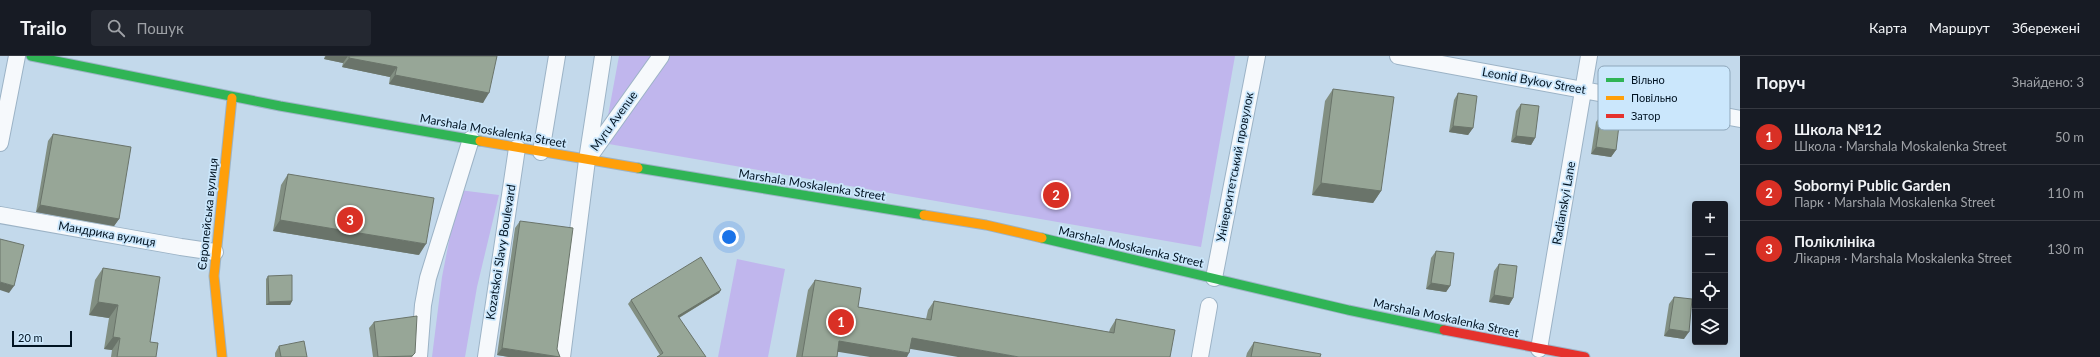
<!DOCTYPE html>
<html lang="uk">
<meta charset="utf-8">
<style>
body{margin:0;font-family:Lato,sans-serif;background:#242831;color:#f1f3f6}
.controls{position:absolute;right:12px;bottom:12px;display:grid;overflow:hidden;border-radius:4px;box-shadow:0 2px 10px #0003}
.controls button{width:36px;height:36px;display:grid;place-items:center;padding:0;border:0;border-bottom:1px solid #363941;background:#171b24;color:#f1f3f6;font:20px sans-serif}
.scale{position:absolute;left:12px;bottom:10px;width:60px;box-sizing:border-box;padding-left:4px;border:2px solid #001322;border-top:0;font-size:11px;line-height:14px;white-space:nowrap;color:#001322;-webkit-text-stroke:3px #cbe7fc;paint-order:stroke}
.you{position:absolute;left:729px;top:181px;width:14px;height:14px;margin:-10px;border:3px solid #fff;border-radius:50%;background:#1a73e8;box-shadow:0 0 0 6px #1a73e833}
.badge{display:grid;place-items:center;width:26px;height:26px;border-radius:50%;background:#d93025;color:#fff;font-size:13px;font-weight:700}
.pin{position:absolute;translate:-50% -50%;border:2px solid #fff;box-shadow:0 1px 4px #0006}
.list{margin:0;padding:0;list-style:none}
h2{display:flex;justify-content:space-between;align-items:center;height:52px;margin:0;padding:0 16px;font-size:17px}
h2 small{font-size:13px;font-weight:400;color:#9ea1a6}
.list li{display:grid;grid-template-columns:26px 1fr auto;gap:12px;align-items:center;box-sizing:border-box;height:56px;padding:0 16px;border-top:1px solid #363941}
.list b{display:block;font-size:15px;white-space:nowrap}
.list p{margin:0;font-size:13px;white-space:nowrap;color:#9ea1a6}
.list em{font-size:13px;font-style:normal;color:#9ea1a6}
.icon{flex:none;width:22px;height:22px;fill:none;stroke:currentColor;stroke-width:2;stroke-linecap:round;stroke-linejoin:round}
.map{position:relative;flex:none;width:1740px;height:301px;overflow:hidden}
header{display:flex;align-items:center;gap:24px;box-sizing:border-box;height:56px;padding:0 20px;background:#171b24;border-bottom:1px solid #363941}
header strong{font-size:19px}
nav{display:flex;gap:22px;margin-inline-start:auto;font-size:14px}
.search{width:280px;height:36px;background:#242831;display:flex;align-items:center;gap:10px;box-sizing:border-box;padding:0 14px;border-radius:4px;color:#9ea1a6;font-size:15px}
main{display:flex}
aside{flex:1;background:#171b24}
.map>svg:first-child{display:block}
</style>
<header>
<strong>Trailo</strong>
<div class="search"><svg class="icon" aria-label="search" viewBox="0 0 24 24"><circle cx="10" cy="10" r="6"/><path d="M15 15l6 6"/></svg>Пошук</div>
<nav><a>Карта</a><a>Маршрут</a><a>Збережені</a></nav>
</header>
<main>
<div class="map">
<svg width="1740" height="301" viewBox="0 0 1740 301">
<rect width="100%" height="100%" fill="#c3d9eb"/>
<!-- green -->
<path fill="#c0b6ed" d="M 619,0 L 1235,0 L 1201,191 L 603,87 Z
M 459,134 L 499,139 L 477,231 L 465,301 L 432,301 L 442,221 Z
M 737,203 L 785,213 L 768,301 L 718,301 Z"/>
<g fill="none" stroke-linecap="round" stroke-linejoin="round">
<!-- street casing -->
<g stroke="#9cb3c6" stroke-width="18">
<path id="street" d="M 1398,0 L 1740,63
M 0,87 L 17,0
M 541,96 L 557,0
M 589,101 L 661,0
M 0,159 L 181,191 L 215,196
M 1214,222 L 1257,0
M 1539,293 L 1589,0
M 419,301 L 423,249 L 428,222 L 471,83
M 486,301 L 517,92
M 562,301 L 587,104 L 603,0
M 1200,301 L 1209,250"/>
</g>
<!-- fast casing -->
<g stroke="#9cb3c6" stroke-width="11">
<path id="fast" d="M 31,0 L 280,50 L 480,85
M 638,112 L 924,159
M 1042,182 L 1348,254 L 1444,274"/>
</g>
<!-- slow casing -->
<g stroke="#9cb3c6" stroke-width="11">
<path id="slow" d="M 480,85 L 638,112
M 924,159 L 986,169 L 1042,182
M 222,301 L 214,220 L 232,42"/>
</g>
<!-- jam casing -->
<g stroke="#9cb3c6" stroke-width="11">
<path id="jam" d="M 1444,274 L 1585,301"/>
</g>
<!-- street -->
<use href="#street" stroke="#f6f9fc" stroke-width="16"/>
<!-- fast -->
<use href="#fast" stroke="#30b455" stroke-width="9"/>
<!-- slow -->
<use href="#slow" stroke="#ff9f0a" stroke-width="9"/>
<!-- jam -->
<use href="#jam" stroke="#e5322d" stroke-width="9"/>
</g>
<!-- wall -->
<path fill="#828f82" d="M 325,0 L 497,0 L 483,47 L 389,28 L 390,21 L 342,11 L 343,7 L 324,3 Z
M 1333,33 L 1381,135 L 1373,147 L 1312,139 L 1325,45 Z
M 1458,37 L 1473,72 L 1468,79 L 1449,76 L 1454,44 Z
M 1521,48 L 1535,82 L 1531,89 L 1511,86 L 1516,55 Z
M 1601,59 L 1616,94 L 1611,101 L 1591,98 L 1596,66 Z
M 53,78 L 119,163 L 114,170 L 36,156 L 48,85 Z
M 288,118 L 419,199 L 273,175 L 281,129 Z
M 520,165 L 557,293 L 560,301 L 509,301 L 497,299 L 515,172 Z
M 1436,195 L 1450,230 L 1446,236 L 1426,233 L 1431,202 Z
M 1499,208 L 1513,242 L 1509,249 L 1489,246 L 1494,215 Z
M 103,212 L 150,286 L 156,301 L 111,301 L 112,294 L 104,293 L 109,262 L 89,259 L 95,224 Z
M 268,220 L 292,245 L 290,249 L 266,249 L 266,223 Z
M 815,224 L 858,251 L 926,263 L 928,254 L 934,245 L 1109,276 L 1110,273 L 1116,263 L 1175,274 L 910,292 L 838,296 L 837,301 L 796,301 L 808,234 Z
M 721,234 L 719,237 L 679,262 L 706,301 L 660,299 L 628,248 L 631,244 Z
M 1674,241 L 1684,283 L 1664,280 L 1669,248 Z
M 374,266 L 415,297 L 412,301 L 373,301 L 369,272 Z
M 1254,286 L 1320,301 L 1246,301 L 1247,297 Z
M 279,290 L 307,301 L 275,301 L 275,297 Z"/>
<!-- shaded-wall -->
<path fill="#6a746a" d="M 326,0 L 348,0 L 343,7 L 324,3 Z
M 349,2 L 397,11 L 390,21 L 342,11 Z
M 395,19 L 489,37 L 483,47 L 389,28 Z
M 1453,70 L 1473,72 L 1468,79 L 1449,76 Z
M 1516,80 L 1535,82 L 1531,89 L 1511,86 Z
M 1596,91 L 1616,94 L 1611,101 L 1591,98 Z
M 1321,127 L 1381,135 L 1373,147 L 1312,139 Z
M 40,149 L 119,163 L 114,170 L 36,156 Z
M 280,164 L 426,188 L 419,199 L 273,175 Z
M 0,226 L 14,230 L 9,237 L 0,234 Z
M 1431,227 L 1450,230 L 1446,236 L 1426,233 Z
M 721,234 L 719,237 L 675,264 L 678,260 Z
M 1494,239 L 1513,242 L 1509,249 L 1489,246 Z
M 292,245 L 290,249 L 266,249 L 269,246 Z
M 98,246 L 118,249 L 109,262 L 89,259 Z
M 1669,273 L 1689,276 L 1684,283 L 1664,280 Z
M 113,281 L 120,282 L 112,294 L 104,293 Z
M 912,282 L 1019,301 L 958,301 L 905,292 Z
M 839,285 L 909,297 L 907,301 L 870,301 L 833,295 Z
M 502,292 L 560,301 L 509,301 L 497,299 Z"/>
<!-- building -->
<path fill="#97a697" stroke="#6a746a" d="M 349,0 L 497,0 L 489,37 L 395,19 L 397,11 L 349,2 Z
M 1333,33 L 1394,41 L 1381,135 L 1321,127 Z
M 1458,37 L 1477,40 L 1473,72 L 1453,70 Z
M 1521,48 L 1539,50 L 1535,82 L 1516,80 Z
M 1601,59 L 1620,61 L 1616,94 L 1596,91 Z
M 53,78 L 131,91 L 119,163 L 40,149 Z
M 288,118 L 434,142 L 426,188 L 280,164 Z
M 520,165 L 573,172 L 557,293 L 560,301 L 502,292 Z
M 0,183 L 24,189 L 14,230 L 0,226 Z
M 1436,195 L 1454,197 L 1450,230 L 1431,227 Z
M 701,201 L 721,234 L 678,260 L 706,301 L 657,301 L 663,297 L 631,244 Z
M 1499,208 L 1517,210 L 1513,242 L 1494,239 Z
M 103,212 L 160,221 L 150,286 L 158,287 L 156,301 L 117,301 L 120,282 L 113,281 L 118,249 L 98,246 Z
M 292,219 L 292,245 L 269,246 L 268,220 Z
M 815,224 L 861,232 L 858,251 L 931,264 L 934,245 L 1114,277 L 1116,263 L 1175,274 L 1170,301 L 1019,301 L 912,282 L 909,297 L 839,285 L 837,301 L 802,301 Z
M 1674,241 L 1692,243 L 1689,276 L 1669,273 Z
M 417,260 L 415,297 L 412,300 L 378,301 L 374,266 Z
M 304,285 L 307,301 L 281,301 L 279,290 Z
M 1254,286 L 1321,298 L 1320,301 L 1251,301 Z"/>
<g text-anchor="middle" stroke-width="3.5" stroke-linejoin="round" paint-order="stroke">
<!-- street labels -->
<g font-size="12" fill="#001322" stroke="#cbe7fc">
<text transform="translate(1534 25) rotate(10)" y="4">Leonid Bykov Street</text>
<text transform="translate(614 65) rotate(-54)" y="4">Myru Avenue</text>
<text transform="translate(493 75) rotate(10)" y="4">Marshala Moskalenka Street</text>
<text transform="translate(1235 111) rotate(-79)" y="4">Університетський провулок</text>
<text transform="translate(812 129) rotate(9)" y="4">Marshala Moskalenka Street</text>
<text transform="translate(1564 147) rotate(-80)" y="4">Radianskyi Lane</text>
<text transform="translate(208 158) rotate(-84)" y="4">Європейська вулиця</text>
<text transform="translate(107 178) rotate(10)" y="4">Мандрика вулиця</text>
<text transform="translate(1131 191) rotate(13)" y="4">Marshala Moskalenka Street</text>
<text transform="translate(501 196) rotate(-81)" y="4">Kozatskoi Slavy Boulevard</text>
<text transform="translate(1446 262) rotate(12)" y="4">Marshala Moskalenka Street</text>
</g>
</g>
<!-- legend -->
<rect x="1598" y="10" width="132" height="64" rx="6" fill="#cbe7fc" stroke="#8ea7bb" stroke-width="1"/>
<rect x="1606" y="22" width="18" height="4" fill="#30b455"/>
<rect x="1606" y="40" width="18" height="4" fill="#ff9f0a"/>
<rect x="1606" y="58" width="18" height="4" fill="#e5322d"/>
<g font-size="11" fill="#001322">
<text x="1631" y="28">Вільно</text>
<text x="1631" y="46">Повільно</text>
<text x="1631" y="64">Затор</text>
</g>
</svg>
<div class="controls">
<button>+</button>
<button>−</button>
<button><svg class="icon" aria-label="locate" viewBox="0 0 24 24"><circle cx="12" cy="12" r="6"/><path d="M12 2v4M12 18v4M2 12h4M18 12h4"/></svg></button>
<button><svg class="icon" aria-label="layers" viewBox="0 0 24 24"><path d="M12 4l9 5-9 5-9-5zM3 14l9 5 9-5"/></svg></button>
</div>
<div class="scale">20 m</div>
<div class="you"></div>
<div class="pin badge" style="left:841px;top:266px">1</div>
<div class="pin badge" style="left:1056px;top:139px">2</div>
<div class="pin badge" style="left:350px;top:164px">3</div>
</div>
<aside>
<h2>Поруч<small>Знайдено: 3</small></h2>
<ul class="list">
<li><span class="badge">1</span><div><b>Школа №12</b><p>Школа · Marshala Moskalenka Street</p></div><em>50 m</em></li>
<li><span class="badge">2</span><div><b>Sobornyi Public Garden</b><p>Парк · Marshala Moskalenka Street</p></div><em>110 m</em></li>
<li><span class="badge">3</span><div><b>Поліклініка</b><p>Лікарня · Marshala Moskalenka Street</p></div><em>130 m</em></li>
</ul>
</aside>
</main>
